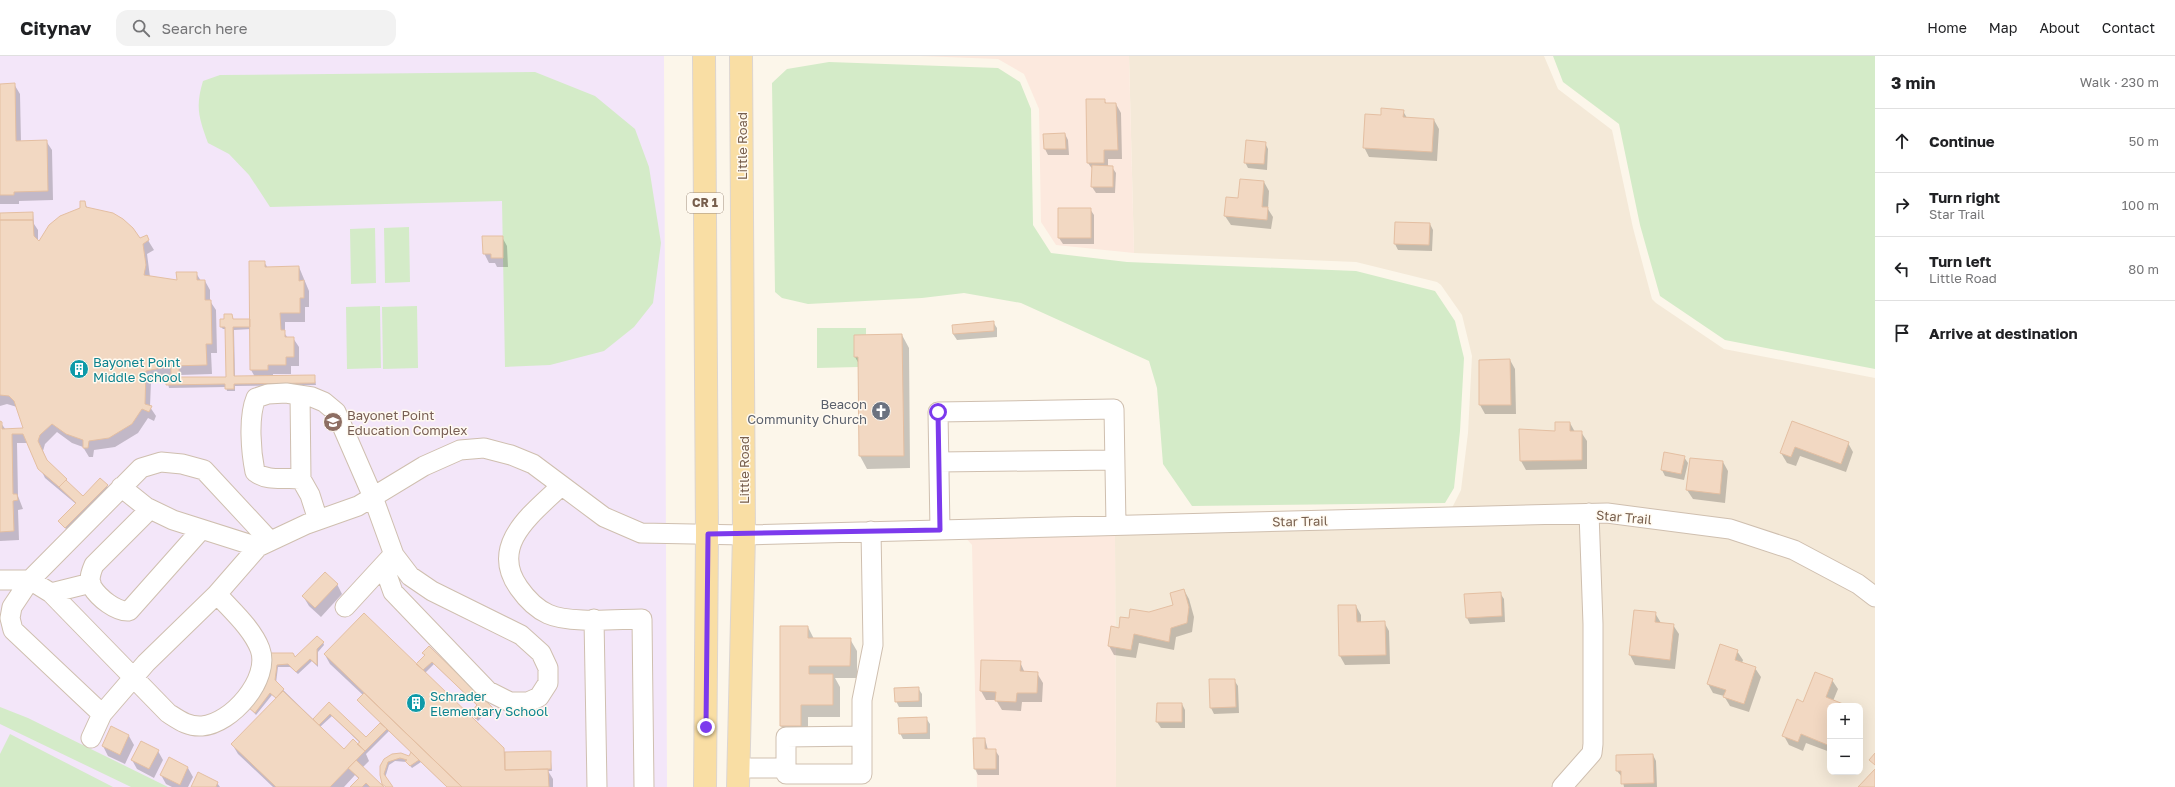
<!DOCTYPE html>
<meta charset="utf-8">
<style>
body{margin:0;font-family:"Golos Text",sans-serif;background:#f2f2f2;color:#202124}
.controls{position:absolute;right:12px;bottom:12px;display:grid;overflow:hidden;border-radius:8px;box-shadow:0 4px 16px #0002}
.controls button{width:36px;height:36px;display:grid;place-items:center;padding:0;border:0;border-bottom:1px solid #e0e0e0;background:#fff;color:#202124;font:20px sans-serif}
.stop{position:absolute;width:12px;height:12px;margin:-9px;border:3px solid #7c3aed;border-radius:50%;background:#fff}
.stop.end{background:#7c3aed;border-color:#fff;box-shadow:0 1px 4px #0008}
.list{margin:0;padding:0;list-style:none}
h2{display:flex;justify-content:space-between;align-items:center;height:52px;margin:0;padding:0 16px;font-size:17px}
h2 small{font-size:13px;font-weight:400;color:#757577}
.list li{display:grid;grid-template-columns:26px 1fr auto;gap:12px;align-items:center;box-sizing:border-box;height:64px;padding:0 16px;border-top:1px solid #e0e0e0}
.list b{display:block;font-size:15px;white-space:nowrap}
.list p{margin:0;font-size:13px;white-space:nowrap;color:#757577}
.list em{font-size:13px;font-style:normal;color:#757577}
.icon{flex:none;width:22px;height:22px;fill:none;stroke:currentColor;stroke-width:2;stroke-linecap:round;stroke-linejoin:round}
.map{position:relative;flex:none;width:1875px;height:731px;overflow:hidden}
header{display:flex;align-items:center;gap:24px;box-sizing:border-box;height:56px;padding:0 20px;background:#fff;border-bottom:1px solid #e0e0e0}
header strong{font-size:19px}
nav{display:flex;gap:22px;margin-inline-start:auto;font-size:14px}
.search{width:280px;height:36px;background:#f2f2f2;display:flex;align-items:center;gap:10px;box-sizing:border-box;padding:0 14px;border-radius:12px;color:#757577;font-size:15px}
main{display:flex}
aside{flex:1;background:#fff}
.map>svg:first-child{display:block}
</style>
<header>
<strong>Citynav</strong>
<div class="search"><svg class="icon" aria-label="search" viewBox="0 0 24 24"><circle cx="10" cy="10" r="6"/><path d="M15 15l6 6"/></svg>Search here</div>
<nav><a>Home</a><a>Map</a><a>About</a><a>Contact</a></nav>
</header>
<main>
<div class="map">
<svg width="1875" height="731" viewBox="0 0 1875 731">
<rect width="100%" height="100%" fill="#fcf6ea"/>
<!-- residential -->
<path fill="#f4e9d8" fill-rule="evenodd" d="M 1129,0 L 1544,0 L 1558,33 L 1612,74 L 1633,172 L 1652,243 L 1656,247 L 1724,293 L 1875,322 L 1875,530 L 1730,464 L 1452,452 L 1461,434 L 1468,377 L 1472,300 L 1462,259 L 1441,229 L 1437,226 L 1356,206 L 1134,197 Z
M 1606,466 L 1728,482 L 1792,502 L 1854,536 L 1875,552 L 1875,731 L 1116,731 L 1115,478 ZM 1830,650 L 1860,650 L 1860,716 L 1830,716 Z"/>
<!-- commercial -->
<path fill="#fce9de" d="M 920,0 L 1129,0 L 1134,197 L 1056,189 L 1041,166 L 1039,53 L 1024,18 L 998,3 Z
M 1115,478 L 1116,731 L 977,731 L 972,489 L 966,482 Z"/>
<!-- education -->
<path fill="#f3e6f9" d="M 0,0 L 664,0 L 667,731 L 0,731 Z"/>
<!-- green -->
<path fill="#d4ebc8" d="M 1553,0 L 1875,0 L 1875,313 L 1725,284 L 1660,240 L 1640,169 L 1619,68 L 1563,26 Z
M 829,6 L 998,12 L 1020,26 L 1031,53 L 1033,169 L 1051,197 L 1127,206 L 1356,215 L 1435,235 L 1455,265 L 1464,302 L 1460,375 L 1454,432 L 1445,447 L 1192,450 L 1163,408 L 1157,332 L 1149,305 L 1021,247 L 964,237 L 922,242 L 808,248 L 782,242 L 775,236 L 772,27 L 787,13 Z
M 535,16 L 595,40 L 635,73 L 649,111 L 661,187 L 653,247 L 634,271 L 604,295 L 550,309 L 505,311 L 502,145 L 270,151 L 249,119 L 229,98 L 208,87 C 199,62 195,51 203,25 L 220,19 Z
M 409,171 L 410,226 L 385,227 L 384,172 Z
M 375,172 L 376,227 L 351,228 L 350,173 Z
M 380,250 L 381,312 L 347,313 L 346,251 Z
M 417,250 L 418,312 L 383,313 L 382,251 Z
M 817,272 L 866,272 L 866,279 L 854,279 L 854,301 L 858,301 L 858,311 L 817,312 Z
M 0,651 L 28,662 L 168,731 L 131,731 L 0,668 Z
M 10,678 L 113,731 L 0,731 L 0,698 Z"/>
<!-- shadow -->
<path fill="#0003" fill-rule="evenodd" d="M 14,28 L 20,38 L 21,86 L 46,85 L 52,94 L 53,144 L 19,145 L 19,148 L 0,148 L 0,29 Z
M 1104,44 L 1107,48 L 1116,48 L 1121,57 L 1122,103 L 1108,103 L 1108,111 L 1112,111 L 1116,117 L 1115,137 L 1096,137 L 1092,131 L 1093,114 L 1088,107 Z
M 1403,55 L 1407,62 L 1434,64 L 1439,73 L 1437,105 L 1369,101 L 1364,91 L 1382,60 Z
M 1065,78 L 1068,84 L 1069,99 L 1048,99 L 1045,93 Z
M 1265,87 L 1268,93 L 1267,114 L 1248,112 L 1245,106 Z
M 1264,126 L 1269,135 L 1268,153 L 1273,161 L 1271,173 L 1231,169 L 1225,160 L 1239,143 Z
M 84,146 L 88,153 L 139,183 L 146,181 L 154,194 L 147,198 L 150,221 L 178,225 L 196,217 L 201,225 L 205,225 L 210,234 L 210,245 L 216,254 L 217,297 L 211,297 L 212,318 L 180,319 L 180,322 L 227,321 L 226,273 L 223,273 L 221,271 L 225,264 L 232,259 L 233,264 L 250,264 L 264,206 L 268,212 L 299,211 L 309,235 L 309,251 L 305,251 L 305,266 L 285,266 L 285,278 L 288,282 L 293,282 L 299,291 L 299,310 L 291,310 L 291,318 L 273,318 L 273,321 L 314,320 L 316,329 L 235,330 L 235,335 L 227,335 L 226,331 L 169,332 L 167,323 L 172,323 L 172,320 L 151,325 L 150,351 L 156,360 L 154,365 L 148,362 L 138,377 L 115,391 L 94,394 L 93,401 L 89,401 L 83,391 L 72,387 L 57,376 L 45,388 L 43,395 L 48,407 L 83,441 L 107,429 L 108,432 L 67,474 L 59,466 L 76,448 L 45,422 L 28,387 L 17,387 L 18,440 L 23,453 L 18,454 L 19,484 L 0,485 L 0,366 L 6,374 L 24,373 L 17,351 L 7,348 L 0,350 L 0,158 L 33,157 L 34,168 L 38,174 L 38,187 L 81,153 ZM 251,273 L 251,314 L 255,321 L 235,321 L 234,274 Z
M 1059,153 L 1090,153 L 1094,159 L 1094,188 L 1063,188 L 1059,182 Z
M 1430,168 L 1433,174 L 1432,195 L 1398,194 L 1395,188 Z
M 502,181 L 507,190 L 508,211 L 497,211 L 495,207 L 489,207 L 484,197 Z
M 993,266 L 997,272 L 997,281 L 957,284 L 953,278 Z
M 902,279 L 909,292 L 910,412 L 867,413 L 860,400 L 859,308 L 855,301 Z
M 1510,304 L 1515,313 L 1516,358 L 1485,358 L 1480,349 Z
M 1793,366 L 1848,387 L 1853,396 L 1846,416 L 1800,400 L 1796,410 L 1787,407 L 1781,397 Z
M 1570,367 L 1575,376 L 1581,376 L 1587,385 L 1587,413 L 1526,414 L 1521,405 Z
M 1684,401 L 1688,407 L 1684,424 L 1665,420 L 1662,414 Z
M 1723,406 L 1728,415 L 1725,447 L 1693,443 L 1687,434 Z
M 337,528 L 342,538 L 321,561 L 309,550 L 303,540 Z
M 1184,534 L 1189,543 L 1194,561 L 1192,576 L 1176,581 L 1174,594 L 1139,587 L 1136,602 L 1114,599 L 1109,590 L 1119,573 L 1129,564 L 1174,549 Z
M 1500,537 L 1504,543 L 1505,566 L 1470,568 L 1467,562 L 1465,539 Z
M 1356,550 L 1361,559 L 1361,566 L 1384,566 L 1389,575 L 1390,608 L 1345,609 L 1340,600 Z
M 1635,555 L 1655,557 L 1661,567 L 1673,569 L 1679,578 L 1675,613 L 1635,609 L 1630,599 Z
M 808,571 L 814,583 L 850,583 L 857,595 L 857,622 L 835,622 L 840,631 L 840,661 L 808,661 L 808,682 L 788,682 L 781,670 Z
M 323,586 L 324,589 L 318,596 L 318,611 L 312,605 L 298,618 L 290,611 L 278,611 L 276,627 L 317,667 L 314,663 L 329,647 L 366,683 L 381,667 L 360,647 L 358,644 L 363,639 L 330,608 L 325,599 L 416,609 L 425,600 L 423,597 L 429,591 L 494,656 L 489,661 L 486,657 L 478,665 L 471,657 L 478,650 L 434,608 L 425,617 L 506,697 L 550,696 L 552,715 L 548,715 L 553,723 L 553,731 L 447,731 L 421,706 L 412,712 L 407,706 L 395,705 L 389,709 L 385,722 L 391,731 L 386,731 L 383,727 L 385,704 L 409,701 L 412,697 L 389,675 L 366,698 L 369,705 L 362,712 L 382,731 L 351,731 L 359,723 L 355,719 L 344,731 L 273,731 L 238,698 L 232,688 L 277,643 L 272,639 L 256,659 L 250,652 L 265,633 L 271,610 L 295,602 ZM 332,660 L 360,687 L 361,692 L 344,694 L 320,671 Z
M 1737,595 L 1743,604 L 1742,607 L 1755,612 L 1761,621 L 1749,656 L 1730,650 L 1724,640 L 1713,637 L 1708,628 Z
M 1020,606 L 1025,617 L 1037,617 L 1043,627 L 1042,646 L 1022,646 L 1021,655 L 1002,654 L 996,644 L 986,644 L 981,635 Z
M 1234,624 L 1238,630 L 1239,657 L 1214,658 L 1211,652 Z
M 1832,624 L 1838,633 L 1833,645 L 1845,650 L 1830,650 L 1830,696 L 1806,687 L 1803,695 L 1789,689 L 1784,680 L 1803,647 Z
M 918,632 L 922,638 L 922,651 L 899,651 L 896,645 Z
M 1158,648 L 1182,648 L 1185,654 L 1185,672 L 1161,672 L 1157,666 Z
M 926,662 L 930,668 L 930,683 L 903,683 L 900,677 Z
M 129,680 L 134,689 L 125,708 L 108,700 L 103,690 Z
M 974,683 L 985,683 L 988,694 L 995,694 L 999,700 L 999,719 L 978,719 L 975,713 Z
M 158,695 L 163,704 L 154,722 L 137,713 L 132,704 Z
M 1653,699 L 1656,705 L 1657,731 L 1624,731 L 1622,721 L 1617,715 L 1617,700 Z
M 188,712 L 193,721 L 188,731 L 172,731 L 166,728 L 161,719 Z
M 217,727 L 220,731 L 192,731 Z"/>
<!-- building -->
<path fill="#f2d8c2" stroke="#e4bfa2" d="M 15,27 L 16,85 L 47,84 L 48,135 L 14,136 L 14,139 L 0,139 L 0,28 Z
M 1086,43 L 1105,43 L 1105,47 L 1116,47 L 1118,94 L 1104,94 L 1104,107 L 1087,107 Z
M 1381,52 L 1404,54 L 1403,61 L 1434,63 L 1432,96 L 1363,92 L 1365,58 L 1381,59 Z
M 1065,77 L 1066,93 L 1044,93 L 1043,78 Z
M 1246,84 L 1266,86 L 1264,108 L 1244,107 Z
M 1092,109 L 1113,110 L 1113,131 L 1091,131 Z
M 1240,123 L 1264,125 L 1262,151 L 1268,151 L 1267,164 L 1224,160 L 1226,141 L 1238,142 Z
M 80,145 L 85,145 L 86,151 L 113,157 L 123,163 L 133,172 L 140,182 L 147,179 L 149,184 L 143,188 L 146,209 L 144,219 L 177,224 L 176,216 L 197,216 L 197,224 L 205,224 L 205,244 L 211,244 L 212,288 L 206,288 L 207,309 L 171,310 L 146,315 L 145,348 L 152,350 L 149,356 L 142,353 L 132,368 L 109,382 L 89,385 L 88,392 L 83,392 L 83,384 L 66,378 L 52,368 L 40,379 L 38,385 L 47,404 L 67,423 L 59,431 L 38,413 L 23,378 L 12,378 L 13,438 L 17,438 L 18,444 L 13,445 L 14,475 L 0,476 L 0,365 L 2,366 L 2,373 L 23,372 L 14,345 L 9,340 L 0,339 L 0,164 L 33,164 L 34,180 L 39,185 L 49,169 L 60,160 L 80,152 Z
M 1058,152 L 1091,152 L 1091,182 L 1058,182 Z
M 33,156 L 33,164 L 0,164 L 0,157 Z
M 1395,166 L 1430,167 L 1429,189 L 1394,188 Z
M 482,180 L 503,180 L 503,202 L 491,202 L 491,198 L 483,198 Z
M 249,205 L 265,205 L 265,211 L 299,210 L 299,225 L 304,224 L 304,242 L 300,242 L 300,257 L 280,257 L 281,274 L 285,274 L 285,281 L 294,281 L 294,301 L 286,301 L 286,309 L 268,309 L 268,314 L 250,314 Z
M 224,258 L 232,258 L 233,263 L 250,263 L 250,271 L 233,271 L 234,320 L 315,319 L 315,327 L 234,328 L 234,333 L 225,333 L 225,328 L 166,329 L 166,322 L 171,322 L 171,310 L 179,310 L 179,321 L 226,321 L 225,271 L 220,271 L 220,263 L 224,263 Z
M 994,265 L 994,275 L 953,278 L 952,269 Z
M 902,278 L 904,400 L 859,400 L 858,301 L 854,301 L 854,279 Z
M 1510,303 L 1511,349 L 1479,349 L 1479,304 Z
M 1792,365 L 1849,386 L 1841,408 L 1795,391 L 1791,401 L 1780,397 Z
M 1555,366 L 1570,366 L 1570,375 L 1582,375 L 1582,404 L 1520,405 L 1519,373 L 1555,375 Z
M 1664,396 L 1685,400 L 1681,418 L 1661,414 Z
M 1690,402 L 1723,405 L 1720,438 L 1686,434 Z
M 100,422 L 108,429 L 65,472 L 58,465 L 76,447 L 59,431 L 66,424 L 83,440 Z
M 325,516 L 338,528 L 315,552 L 302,540 Z
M 1184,533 L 1189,551 L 1187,567 L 1171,572 L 1169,586 L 1134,578 L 1131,594 L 1108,590 L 1111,570 L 1119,572 L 1120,561 L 1129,562 L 1130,553 L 1149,556 L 1173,549 L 1170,537 Z
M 1501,536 L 1502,560 L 1466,562 L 1464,538 Z
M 1338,549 L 1356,549 L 1357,566 L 1385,565 L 1386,599 L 1339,600 Z
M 1634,554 L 1656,556 L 1655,566 L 1674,568 L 1670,604 L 1629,599 Z
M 364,557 L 504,692 L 505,714 L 548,713 L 549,731 L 462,731 L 324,598 Z
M 780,570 L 808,570 L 808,582 L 851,582 L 850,610 L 809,610 L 809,618 L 833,618 L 833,649 L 801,649 L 801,670 L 780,670 Z
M 317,580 L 324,586 L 317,593 L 317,609 L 310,603 L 296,616 L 288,608 L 277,609 L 275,624 L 284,633 L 276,642 L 270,637 L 255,657 L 249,652 L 264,633 L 268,622 L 270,610 L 268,597 L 293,597 L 295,601 Z
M 1720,588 L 1738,594 L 1735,604 L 1756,611 L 1744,648 L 1723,641 L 1726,634 L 1707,628 Z
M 429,590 L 493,652 L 487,659 L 484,655 L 476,663 L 470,657 L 477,649 L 432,606 L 423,614 L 416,608 L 425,599 L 422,597 Z
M 981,604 L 1021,605 L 1020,615 L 1038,616 L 1037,637 L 1017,637 L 1016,646 L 995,645 L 996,636 L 980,635 Z
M 1815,616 L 1833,623 L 1826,641 L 1848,650 L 1830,650 L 1830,690 L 1801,678 L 1798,686 L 1782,680 L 1797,643 L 1803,646 Z
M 1209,623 L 1235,623 L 1236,651 L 1210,652 Z
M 919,631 L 919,645 L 895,646 L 894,632 Z
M 283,635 L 344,693 L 353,683 L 365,695 L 330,731 L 276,731 L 231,688 Z
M 364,637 L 462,731 L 447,731 L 419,704 L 357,644 Z
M 329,646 L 366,681 L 380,667 L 387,673 L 365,695 L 357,688 L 360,686 L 330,658 L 319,669 L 313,663 Z
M 1157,647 L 1182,647 L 1182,666 L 1156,666 Z
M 927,661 L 927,677 L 899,678 L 898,662 Z
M 111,670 L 129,679 L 120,699 L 102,690 Z
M 973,682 L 985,682 L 985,693 L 996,693 L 996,713 L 974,713 Z
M 141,685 L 159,694 L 149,713 L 131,704 Z
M 551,695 L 551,713 L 505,714 L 505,696 Z
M 411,696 L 419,704 L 410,710 L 405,705 L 407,704 L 400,702 L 388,706 L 384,718 L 393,731 L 386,731 L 382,728 L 380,719 L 380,710 L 384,703 L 392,698 L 401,697 L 409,700 Z
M 1875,697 L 1875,709 L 1869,704 Z
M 1653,698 L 1654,727 L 1621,728 L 1621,715 L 1616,715 L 1616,699 Z
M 169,701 L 188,711 L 180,729 L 160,719 Z
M 356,704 L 384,731 L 370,731 L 366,727 L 362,731 L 350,731 L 359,722 L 348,712 Z
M 1875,713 L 1875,731 L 1858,731 Z
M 198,716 L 218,726 L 216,731 L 191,731 Z"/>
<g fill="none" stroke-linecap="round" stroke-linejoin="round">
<!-- minor casing -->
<g stroke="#cfbfaf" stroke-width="21">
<path id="minor" d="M 300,339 L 301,423
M 939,406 L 1115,404
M 561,430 C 533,457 488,489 519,532 C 526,542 537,553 548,558 C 570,568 618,563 642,563 L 644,731
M 121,431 L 146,451 L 173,464 L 258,491
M 150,453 L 94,509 C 91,516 88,524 92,531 C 99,542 116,556 129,555 L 201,474
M 318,464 L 310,439 L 301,423 C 285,421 268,426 255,416 C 251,396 248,361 256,342 L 268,338 L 286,337 L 312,341 L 324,346 L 336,356 L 373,441 L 394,499 L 410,520 L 432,535 L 521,579 L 541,597 L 548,612 L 548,627 L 539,641 L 528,646 L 510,646 L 488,635 L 393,536 L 387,519 L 394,499
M 940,474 L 938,356 L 1114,353 L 1116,469
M 270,485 L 204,414 L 182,408 L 161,406 L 141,412 L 30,524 L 12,551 L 10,562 L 13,574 L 102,658 L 146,607 L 217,538 L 258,491 L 307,468 L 358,450 L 424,410 L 460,394 L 484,392 L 511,399 L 533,408 L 604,461 L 641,477 L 744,479 L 1607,457 L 1730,473 L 1794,494 L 1858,528 L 1875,541
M 0,524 L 30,524 L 51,537 L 168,657 C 179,664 188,671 202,670 C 231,668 271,623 260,593 C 252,572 231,554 217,538
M 51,537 L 91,527
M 345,551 L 391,501
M 594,563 L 597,731
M 862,680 L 786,681 L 786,718 L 862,718 L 862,644 L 873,589 L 871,475
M 91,682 L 102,658
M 739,712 L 786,712
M 1562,731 L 1592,697 L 1593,688 L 1593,568 L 1589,457"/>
</g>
<!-- major casing -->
<g stroke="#dcd5d1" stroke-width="24">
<path id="major" d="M 704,0 L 707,478 L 705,731
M 738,731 L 744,479 L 741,0"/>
</g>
<!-- minor -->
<use href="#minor" stroke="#fff" stroke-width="19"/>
<!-- major -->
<use href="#major" stroke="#f9dea4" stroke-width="22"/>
</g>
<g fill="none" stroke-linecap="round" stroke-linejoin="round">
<!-- route -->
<path stroke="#7c3aed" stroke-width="5" d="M 706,671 L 708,478 L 940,474 L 938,356"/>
</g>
<!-- icons -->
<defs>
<g id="building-disc" transform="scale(1)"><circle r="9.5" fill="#0f9aa8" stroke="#fffaf1"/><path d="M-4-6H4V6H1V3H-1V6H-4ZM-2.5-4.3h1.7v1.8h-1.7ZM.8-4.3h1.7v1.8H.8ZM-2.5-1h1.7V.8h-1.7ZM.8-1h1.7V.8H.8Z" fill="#fff"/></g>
<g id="church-disc" transform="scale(1)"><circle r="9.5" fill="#6b7280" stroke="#fffaf1"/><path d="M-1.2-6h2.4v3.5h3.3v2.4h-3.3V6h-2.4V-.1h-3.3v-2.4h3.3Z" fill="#fff"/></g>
<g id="school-disc" transform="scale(1)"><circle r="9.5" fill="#8d6e63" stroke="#fffaf1"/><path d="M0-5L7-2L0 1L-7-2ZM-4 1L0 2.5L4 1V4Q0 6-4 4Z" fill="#fff"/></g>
</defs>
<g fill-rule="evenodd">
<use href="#building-disc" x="79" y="313"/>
<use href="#church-disc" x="881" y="355"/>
<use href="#school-disc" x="333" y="366"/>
<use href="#building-disc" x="416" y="647"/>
</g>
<g text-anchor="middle" stroke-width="3" stroke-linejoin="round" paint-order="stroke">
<!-- shield labels -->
<rect fill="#fffaf1" stroke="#a08e7e" stroke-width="1" x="687" y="137" width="36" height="20" rx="3"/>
<g font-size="12" font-weight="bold" fill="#785f4d">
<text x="705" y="151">CR 1</text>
</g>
<!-- street labels -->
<g font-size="13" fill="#785f4d" stroke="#fffaf1">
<text transform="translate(742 90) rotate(-90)" y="5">Little Road</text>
<text transform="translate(744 414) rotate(-90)" y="5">Little Road</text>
<text transform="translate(1624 461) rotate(5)" y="5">Star Trail</text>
<text transform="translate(1300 465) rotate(-1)" y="5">Star Trail</text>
</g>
<!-- culture labels -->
<g font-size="13" fill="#0d838f" stroke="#fffaf1" text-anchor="start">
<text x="93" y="311">Bayonet Point<tspan x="93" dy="15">Middle School</tspan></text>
<text x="430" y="645">Schrader<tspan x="430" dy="15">Elementary School</tspan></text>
</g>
<!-- worship labels -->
<g font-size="13" fill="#5b616d" stroke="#fffaf1" text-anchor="end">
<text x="867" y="353">Beacon<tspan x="867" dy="15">Community Church</tspan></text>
</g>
<!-- education labels -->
<g font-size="13" fill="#785e54" stroke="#fffaf1" text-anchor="start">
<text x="347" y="364">Bayonet Point<tspan x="347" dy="15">Education Complex</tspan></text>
</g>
</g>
</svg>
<div class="controls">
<button>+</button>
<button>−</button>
</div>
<div class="stop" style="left:938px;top:356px"></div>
<div class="stop end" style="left:706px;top:671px"></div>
</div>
<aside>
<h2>3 min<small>Walk · 230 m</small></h2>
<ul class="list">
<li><svg class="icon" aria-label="ahead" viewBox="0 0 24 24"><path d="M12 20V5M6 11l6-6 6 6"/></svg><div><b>Continue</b></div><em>50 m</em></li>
<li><svg class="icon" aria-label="right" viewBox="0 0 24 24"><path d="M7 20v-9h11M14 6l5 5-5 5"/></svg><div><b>Turn right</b><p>Star Trail</p></div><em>100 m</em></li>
<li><svg class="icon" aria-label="left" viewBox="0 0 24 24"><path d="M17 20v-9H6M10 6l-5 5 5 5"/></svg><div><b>Turn left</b><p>Little Road</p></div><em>80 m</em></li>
<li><svg class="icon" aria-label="arrive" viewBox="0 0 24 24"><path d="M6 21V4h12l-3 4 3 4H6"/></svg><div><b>Arrive at destination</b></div></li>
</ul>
</aside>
</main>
